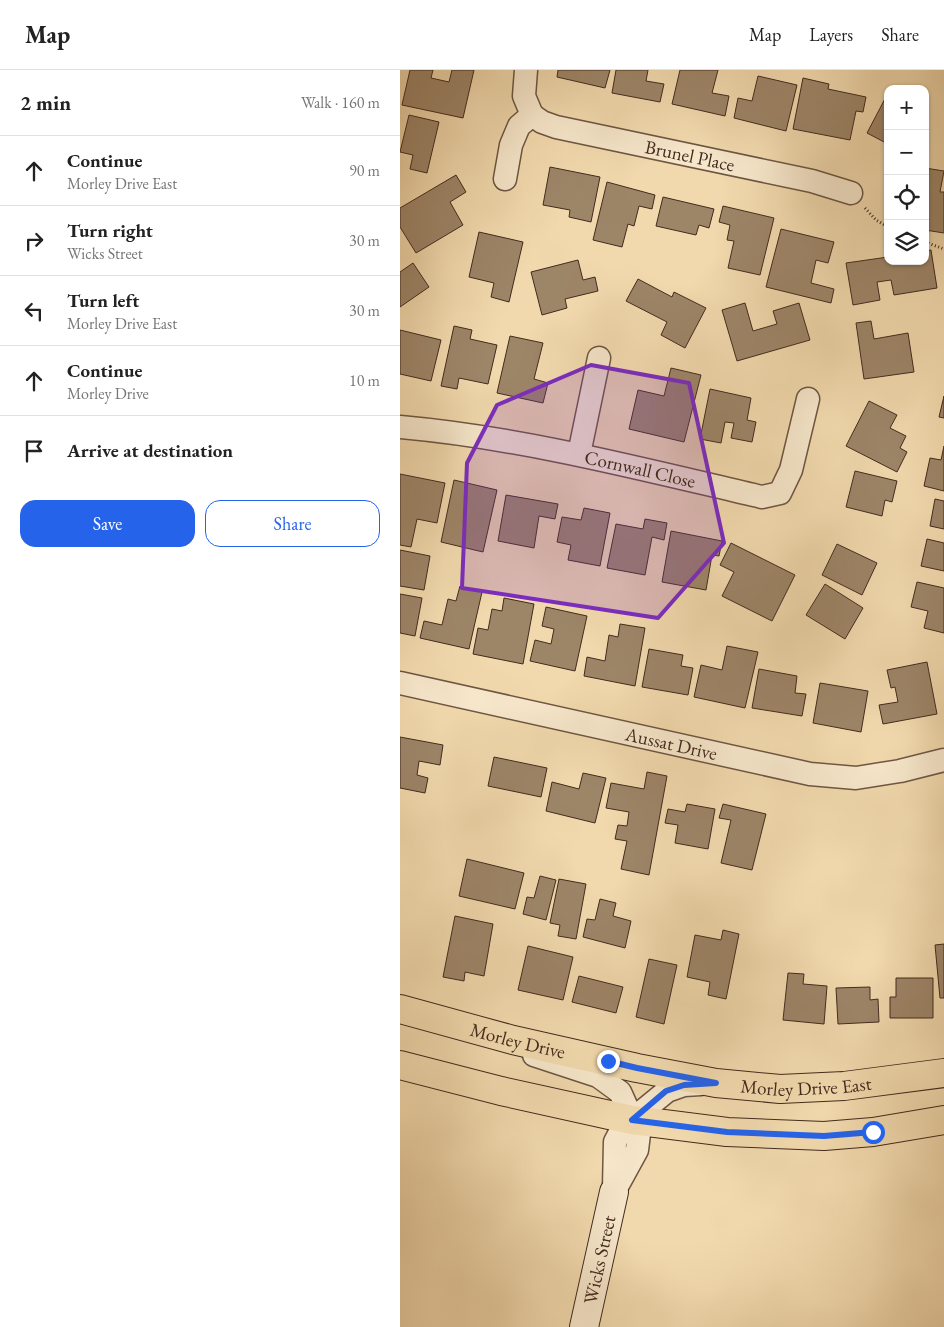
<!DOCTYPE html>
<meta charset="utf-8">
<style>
body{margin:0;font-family:"EB Garamond",serif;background:#f6f6f6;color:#222}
.controls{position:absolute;right:15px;top:15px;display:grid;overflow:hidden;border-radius:10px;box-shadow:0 1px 4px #0004}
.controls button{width:45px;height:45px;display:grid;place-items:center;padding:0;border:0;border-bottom:1px solid #e0e0e0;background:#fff;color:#222;font:25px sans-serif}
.stop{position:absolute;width:15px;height:15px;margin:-11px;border:4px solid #2563eb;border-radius:50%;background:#fff}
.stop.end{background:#2563eb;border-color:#fff;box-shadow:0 1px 5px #0008}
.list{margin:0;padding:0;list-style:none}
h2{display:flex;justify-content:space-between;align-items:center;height:65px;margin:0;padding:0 20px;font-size:21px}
h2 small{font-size:16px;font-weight:400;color:#767676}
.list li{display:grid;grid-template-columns:32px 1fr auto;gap:15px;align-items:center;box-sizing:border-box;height:70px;padding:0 20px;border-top:1px solid #e0e0e0}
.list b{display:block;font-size:19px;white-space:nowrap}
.list p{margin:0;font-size:16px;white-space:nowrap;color:#767676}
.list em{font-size:16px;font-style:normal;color:#767676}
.actions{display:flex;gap:10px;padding:15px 20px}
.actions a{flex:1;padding:11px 0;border:1px solid #2563eb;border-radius:15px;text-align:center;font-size:18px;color:#2563eb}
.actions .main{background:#2563eb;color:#fff}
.icon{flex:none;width:28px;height:28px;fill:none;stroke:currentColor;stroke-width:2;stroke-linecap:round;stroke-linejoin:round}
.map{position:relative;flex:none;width:544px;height:1257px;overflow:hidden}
header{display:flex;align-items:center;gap:30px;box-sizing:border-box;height:70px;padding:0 25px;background:#fff;border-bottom:1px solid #e0e0e0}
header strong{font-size:24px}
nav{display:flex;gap:28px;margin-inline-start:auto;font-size:18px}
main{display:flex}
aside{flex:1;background:#fff}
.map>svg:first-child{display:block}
</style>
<header>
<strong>Map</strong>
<nav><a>Map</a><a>Layers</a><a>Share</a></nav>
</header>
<main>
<aside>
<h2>2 min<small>Walk · 160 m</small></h2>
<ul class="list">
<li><svg class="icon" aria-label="ahead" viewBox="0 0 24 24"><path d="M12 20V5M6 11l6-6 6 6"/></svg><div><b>Continue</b><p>Morley Drive East</p></div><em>90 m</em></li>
<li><svg class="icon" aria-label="right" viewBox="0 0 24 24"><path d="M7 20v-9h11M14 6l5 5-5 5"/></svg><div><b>Turn right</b><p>Wicks Street</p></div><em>30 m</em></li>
<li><svg class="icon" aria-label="left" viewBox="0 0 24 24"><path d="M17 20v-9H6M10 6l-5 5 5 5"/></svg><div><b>Turn left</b><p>Morley Drive East</p></div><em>30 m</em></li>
<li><svg class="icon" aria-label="ahead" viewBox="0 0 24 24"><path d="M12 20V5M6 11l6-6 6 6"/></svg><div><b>Continue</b><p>Morley Drive</p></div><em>10 m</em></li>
<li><svg class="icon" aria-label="arrive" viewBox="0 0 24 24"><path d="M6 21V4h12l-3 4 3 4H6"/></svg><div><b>Arrive at destination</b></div></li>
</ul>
<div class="actions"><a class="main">Save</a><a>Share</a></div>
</aside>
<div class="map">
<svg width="544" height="1257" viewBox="0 0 544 1257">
<rect width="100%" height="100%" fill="#f1d9ad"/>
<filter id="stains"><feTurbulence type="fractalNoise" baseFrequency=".004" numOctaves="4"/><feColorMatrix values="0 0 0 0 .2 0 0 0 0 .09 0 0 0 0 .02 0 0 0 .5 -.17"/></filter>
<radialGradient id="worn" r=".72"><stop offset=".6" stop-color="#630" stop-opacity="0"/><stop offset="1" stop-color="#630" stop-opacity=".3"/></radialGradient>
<!-- building -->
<path fill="#9d8568" stroke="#422b1e" d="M 10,0 L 33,0 L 31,8 L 49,12 L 52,0 L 74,0 L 63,48 L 2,35 Z
M 158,0 L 210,0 L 205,18 L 157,7 Z
M 216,0 L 248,0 L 246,11 L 264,14 L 260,32 L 212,23 Z
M 280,0 L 318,0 L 312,23 L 329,26 L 325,46 L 272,34 Z
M 358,6 L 397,15 L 386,61 L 334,48 L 338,28 L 352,31 Z
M 403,8 L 429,14 L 428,19 L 466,27 L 463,42 L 456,41 L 450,70 L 393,59 Z
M 488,23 L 488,74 L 467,63 Z
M 9,45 L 39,52 L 27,103 L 10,99 L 13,85 L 0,82 Z
M 150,97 L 200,107 L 191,152 L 169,147 L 170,140 L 143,135 Z
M 525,98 L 544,101 L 540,122 L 544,122 L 544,163 L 525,160 Z
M 56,105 L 66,122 L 50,132 L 63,155 L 16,183 L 0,157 L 0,138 Z
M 207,112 L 255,125 L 252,139 L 239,136 L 234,156 L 228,154 L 222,177 L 193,170 Z
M 263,127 L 314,139 L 309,158 L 299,155 L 296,165 L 256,156 Z
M 323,136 L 374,148 L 360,205 L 328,198 L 334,171 L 327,170 L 330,155 L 319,152 Z
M 381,159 L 434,172 L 428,193 L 416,190 L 411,213 L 434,219 L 431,233 L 366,217 Z
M 79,162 L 123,172 L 109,232 L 91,227 L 94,213 L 69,207 Z
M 531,180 L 537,218 L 494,225 L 491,210 L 477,212 L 480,230 L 453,235 L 446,193 L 488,187 L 488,191 L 525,191 L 525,181 Z
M 178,190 L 183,210 L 195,207 L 198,221 L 165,229 L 167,238 L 142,245 L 131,202 Z
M 13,193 L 29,217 L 0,237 L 0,202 Z
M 238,209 L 272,227 L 274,222 L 306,238 L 285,278 L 261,265 L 267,252 L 226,231 Z
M 345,233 L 353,261 L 377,254 L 373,241 L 399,233 L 410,270 L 337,291 L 322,240 Z
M 471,251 L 474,269 L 508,263 L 514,302 L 464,309 L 456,253 Z
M 54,256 L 72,260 L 70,269 L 97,275 L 88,314 L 59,308 L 57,319 L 41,316 Z
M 0,260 L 41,270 L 31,311 L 0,304 Z
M 110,266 L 143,273 L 134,309 L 148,313 L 143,333 L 97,323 Z
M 271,298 L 301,305 L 284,372 L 229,359 L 238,320 L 264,326 Z
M 310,319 L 351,328 L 347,350 L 356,352 L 352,372 L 331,368 L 334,353 L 325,352 L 321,373 L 300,369 Z
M 544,326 L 544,348 L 539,347 Z
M 469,331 L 497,345 L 490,358 L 506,366 L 500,378 L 507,382 L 497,402 L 446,376 Z
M 544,376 L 544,421 L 524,416 L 530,388 L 541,390 Z
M 455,401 L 497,411 L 492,432 L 485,430 L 482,446 L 446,437 Z
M 0,404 L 45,413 L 37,453 L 17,449 L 11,477 L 0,475 Z
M 54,410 L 97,420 L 83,482 L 41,472 Z
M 106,425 L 158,434 L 155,449 L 139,446 L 134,478 L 98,471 Z
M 535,429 L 544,431 L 544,459 L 530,456 Z
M 184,438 L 210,443 L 200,496 L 168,490 L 171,475 L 157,472 L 162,447 L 181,450 Z
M 245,449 L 267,453 L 264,470 L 252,467 L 245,505 L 207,498 L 216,454 L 243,459 Z
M 271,461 L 322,471 L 319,486 L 312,485 L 306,520 L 262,512 Z
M 527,469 L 544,473 L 544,501 L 521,496 Z
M 331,473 L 395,505 L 372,551 L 322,526 L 334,502 L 320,495 Z
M 437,474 L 477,493 L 462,525 L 422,505 Z
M 0,480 L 30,486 L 24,520 L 0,516 Z
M 517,512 L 544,518 L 544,563 L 524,558 L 528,541 L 511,537 Z
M 425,514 L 463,538 L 445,569 L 406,545 Z
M 60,516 L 82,522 L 69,579 L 20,568 L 24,551 L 42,555 L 48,529 L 56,531 Z
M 0,524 L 22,528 L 15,566 L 0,563 Z
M 104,528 L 134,534 L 123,594 L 73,584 L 78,558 L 88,560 L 92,539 L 102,541 Z
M 146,537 L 187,546 L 175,601 L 130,591 L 135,570 L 151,574 L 154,559 L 142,556 Z
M 220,554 L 245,558 L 235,616 L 184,606 L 187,587 L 205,591 L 209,565 L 218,567 Z
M 327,576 L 358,582 L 345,638 L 294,627 L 301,595 L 322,600 Z
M 249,579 L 283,585 L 281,596 L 293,598 L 288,625 L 242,617 Z
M 527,592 L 537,644 L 483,654 L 479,635 L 498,632 L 495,617 L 491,618 L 487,600 Z
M 359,599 L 397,606 L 395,623 L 406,624 L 402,646 L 352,638 Z
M 420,613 L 468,621 L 461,662 L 413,653 Z
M 0,667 L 43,675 L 40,695 L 19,691 L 17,705 L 28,708 L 25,723 L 0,718 Z
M 94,687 L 147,698 L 141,727 L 88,716 Z
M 247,702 L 267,706 L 249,805 L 221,799 L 227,771 L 215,769 L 218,755 L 227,756 L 229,742 L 206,738 L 211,713 L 244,719 Z
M 183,703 L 206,708 L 195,753 L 146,741 L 152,712 L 179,719 Z
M 287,734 L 315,739 L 308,779 L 275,773 L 278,755 L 265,753 L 268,739 L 285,742 Z
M 323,734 L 366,744 L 352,800 L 321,793 L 331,750 L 319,748 Z
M 67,789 L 124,803 L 115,839 L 59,826 Z
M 140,806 L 156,810 L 146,850 L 123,844 L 127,827 L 134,828 Z
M 159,809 L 186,814 L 176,869 L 158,866 L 160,855 L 150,853 Z
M 200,829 L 216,833 L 213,846 L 231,851 L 225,878 L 183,867 L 187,849 L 195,850 Z
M 55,846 L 93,854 L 84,906 L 65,902 L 64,911 L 43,907 Z
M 323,860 L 339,864 L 326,929 L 308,925 L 310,912 L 287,907 L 295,865 L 321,870 Z
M 544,874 L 544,928 L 540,928 L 535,875 Z
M 128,876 L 173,887 L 163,930 L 118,920 Z
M 249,889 L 277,895 L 264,954 L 236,947 Z
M 388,903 L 404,904 L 403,914 L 427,916 L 424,954 L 383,950 Z
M 179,906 L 223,917 L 216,943 L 172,932 Z
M 496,908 L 533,908 L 533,948 L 490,948 L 490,927 L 496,927 Z
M 470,917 L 470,930 L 478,929 L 479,952 L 438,954 L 436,918 Z"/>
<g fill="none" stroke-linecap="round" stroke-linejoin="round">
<!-- street casing -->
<g stroke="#6e5642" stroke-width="25">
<g id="street">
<path id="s1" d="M 132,45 L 142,52 L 156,57 L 412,111 L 451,123"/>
<path d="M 105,109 L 111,75 L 119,56 L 132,45 L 124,26 L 126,0"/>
<path id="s2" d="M 0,357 C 123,368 242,399 362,427 L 380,423 L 391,400 L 408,329"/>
<path d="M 179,384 L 199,288"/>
<path id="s3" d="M 0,613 L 410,704 L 456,708 L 500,701 L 544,690"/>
<path d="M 134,985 L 198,1006 L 220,1022 L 239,1064 L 237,1080 L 214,1122"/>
<path d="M 214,1118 L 215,1072 L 223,1057 L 267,1021 L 284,1015 L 301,1014"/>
</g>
</g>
<!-- secondary casing -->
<g stroke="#422b1e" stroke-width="30">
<g id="secondary">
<path id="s4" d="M 184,1257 L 214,1122"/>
</g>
</g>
<!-- primary casing -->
<g stroke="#422b1e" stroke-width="30">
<g id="primary">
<path id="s5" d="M 0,939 L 113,970 L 237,998 L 316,1013 L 380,1019 L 444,1016 L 544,1003"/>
<path d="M 0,995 L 101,1021 L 232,1050 L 327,1062 L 424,1066 L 473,1062 L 544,1050"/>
</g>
</g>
<!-- path -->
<path stroke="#422b1e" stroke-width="3" stroke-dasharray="1 2.5" stroke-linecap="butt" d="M 465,138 L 476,150 L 488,157
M 525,172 L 544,179"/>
<!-- street -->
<use href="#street" stroke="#f6e6ca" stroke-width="22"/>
<!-- secondary -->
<use href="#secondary" stroke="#f6e6ca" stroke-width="28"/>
<!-- primary -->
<use href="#primary" stroke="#f1d9ad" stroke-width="28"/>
</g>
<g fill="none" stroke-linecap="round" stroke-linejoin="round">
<!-- route -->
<path stroke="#2563eb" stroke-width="6" d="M 208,991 L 237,998 L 316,1013 L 284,1015 L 266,1021 L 232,1050 L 327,1062 L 424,1066 L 473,1062"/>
</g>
<!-- marked area -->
<path fill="#7b2cbf" fill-opacity="0.2" stroke="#7b2cbf" stroke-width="4" stroke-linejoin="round" d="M 191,295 L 289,313 L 324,473 L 258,548 L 62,518 L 67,393 L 97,335 Z"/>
<g text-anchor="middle" stroke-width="4.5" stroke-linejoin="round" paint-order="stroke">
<!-- street labels -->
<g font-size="19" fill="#422b1e" stroke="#f6e6ca">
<text dy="7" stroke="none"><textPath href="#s1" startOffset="164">Brunel Place</textPath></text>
<text dy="7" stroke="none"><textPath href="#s2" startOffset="244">Cornwall Close</textPath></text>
<text dy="7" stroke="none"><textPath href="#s3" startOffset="278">Aussat Drive</textPath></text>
<text dy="7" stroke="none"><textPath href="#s5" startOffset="122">Morley Drive</textPath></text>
<text dy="7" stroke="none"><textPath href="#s5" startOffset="415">Morley Drive East</textPath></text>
<text dy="7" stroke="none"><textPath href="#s4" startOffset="69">Wicks Street</textPath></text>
</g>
</g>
<rect width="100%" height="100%" filter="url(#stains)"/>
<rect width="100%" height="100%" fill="url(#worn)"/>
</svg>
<div class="controls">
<button>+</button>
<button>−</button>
<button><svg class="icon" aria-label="locate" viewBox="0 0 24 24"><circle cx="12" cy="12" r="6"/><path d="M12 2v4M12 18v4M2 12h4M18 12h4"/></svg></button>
<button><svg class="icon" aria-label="layers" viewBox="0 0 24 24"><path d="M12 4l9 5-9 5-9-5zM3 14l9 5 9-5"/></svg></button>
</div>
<div class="stop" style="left:473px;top:1062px"></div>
<div class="stop end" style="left:208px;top:991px"></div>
</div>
</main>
